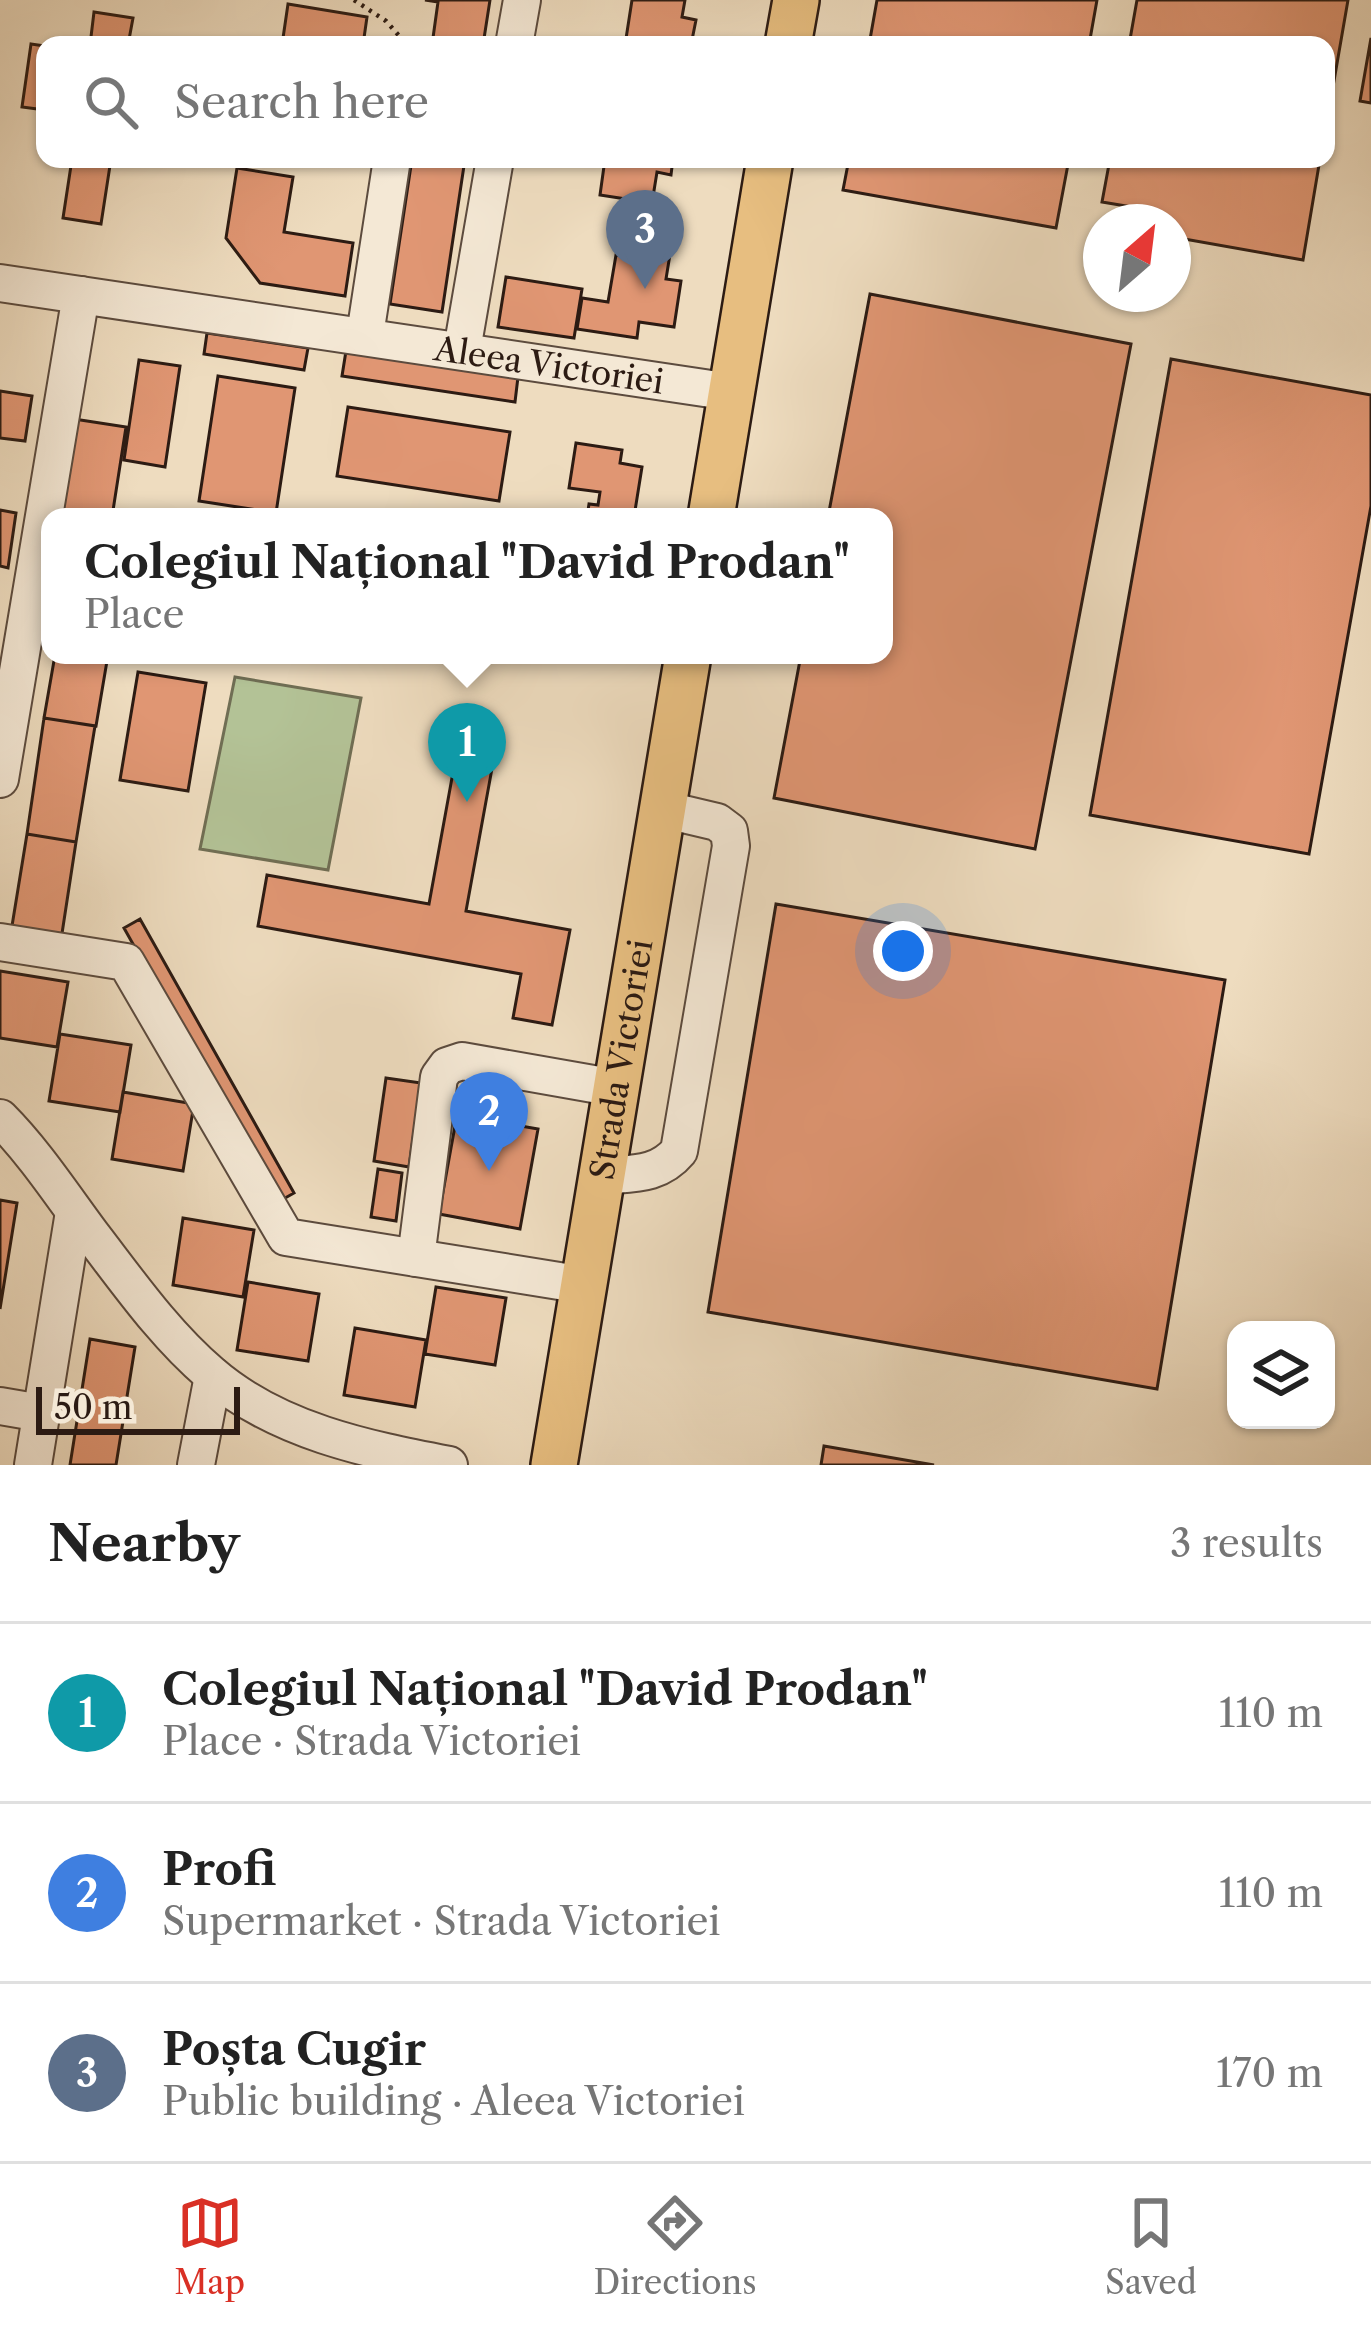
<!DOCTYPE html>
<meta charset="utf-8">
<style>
body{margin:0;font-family:"Libre Caslon Text",serif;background:#f6f6f6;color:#222}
.controls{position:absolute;right:36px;bottom:36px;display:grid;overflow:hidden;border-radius:24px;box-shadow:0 3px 9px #0004}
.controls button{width:108px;height:108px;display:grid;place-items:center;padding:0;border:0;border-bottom:3px solid #e0e0e0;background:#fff;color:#222;font:60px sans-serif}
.compass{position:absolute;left:1083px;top:204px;width:108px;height:108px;border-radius:50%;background:#fff;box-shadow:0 3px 9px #0004;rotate:28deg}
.scale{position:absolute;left:36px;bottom:30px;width:204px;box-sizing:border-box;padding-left:12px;border:6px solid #2c1b13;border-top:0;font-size:33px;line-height:42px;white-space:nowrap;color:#2c1b13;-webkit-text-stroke:9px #f4e8d5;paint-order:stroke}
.you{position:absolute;left:903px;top:951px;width:42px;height:42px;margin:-30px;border:9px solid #fff;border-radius:50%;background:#1a73e8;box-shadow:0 0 0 18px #1a73e833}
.badge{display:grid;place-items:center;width:78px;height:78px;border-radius:50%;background:#d93025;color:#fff;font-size:39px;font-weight:700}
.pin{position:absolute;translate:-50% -99px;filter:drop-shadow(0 3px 6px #0008)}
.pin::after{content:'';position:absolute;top:63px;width:42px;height:36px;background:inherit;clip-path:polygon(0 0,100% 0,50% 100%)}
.popup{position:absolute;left:41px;top:508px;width:852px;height:156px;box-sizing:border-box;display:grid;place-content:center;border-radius:24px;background:#fff;filter:drop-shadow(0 3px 9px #0005);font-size:39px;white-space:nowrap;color:#767676}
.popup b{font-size:45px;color:#222}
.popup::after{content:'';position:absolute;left:50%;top:100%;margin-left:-24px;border:24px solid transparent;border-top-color:#fff}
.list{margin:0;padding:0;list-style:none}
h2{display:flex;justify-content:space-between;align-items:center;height:156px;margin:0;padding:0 48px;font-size:51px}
h2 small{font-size:39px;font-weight:400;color:#767676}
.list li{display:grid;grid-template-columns:78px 1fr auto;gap:36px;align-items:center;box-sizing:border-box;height:180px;padding:0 48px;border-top:3px solid #e0e0e0}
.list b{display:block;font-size:45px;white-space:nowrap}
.list p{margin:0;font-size:39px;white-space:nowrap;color:#767676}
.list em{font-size:39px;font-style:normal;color:#767676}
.icon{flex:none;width:66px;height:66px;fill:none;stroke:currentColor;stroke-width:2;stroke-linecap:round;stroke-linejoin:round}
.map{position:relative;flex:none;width:1371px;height:1465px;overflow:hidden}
.search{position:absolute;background:#fff;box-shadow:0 3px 9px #0004;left:36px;right:36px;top:36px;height:132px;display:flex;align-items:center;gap:30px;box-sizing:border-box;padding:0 42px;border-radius:24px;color:#767676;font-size:45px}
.sheet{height:696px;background:#fff}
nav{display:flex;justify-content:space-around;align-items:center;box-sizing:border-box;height:168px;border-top:3px solid #e0e0e0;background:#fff;font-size:33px;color:#767676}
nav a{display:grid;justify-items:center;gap:6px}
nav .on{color:#d93025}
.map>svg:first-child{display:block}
</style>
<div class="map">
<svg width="1371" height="1465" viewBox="0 0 1371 1465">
<rect width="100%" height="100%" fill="#eedcbf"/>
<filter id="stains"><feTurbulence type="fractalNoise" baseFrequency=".00167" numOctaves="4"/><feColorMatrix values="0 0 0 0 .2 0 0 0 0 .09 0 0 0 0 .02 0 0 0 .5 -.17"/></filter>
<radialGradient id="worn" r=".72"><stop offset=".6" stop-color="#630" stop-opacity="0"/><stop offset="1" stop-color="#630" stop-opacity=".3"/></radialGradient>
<!-- green -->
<path fill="#b3c296" stroke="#706e54" stroke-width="3" d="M 235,677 L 361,698 L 328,870 L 200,849 Z"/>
<!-- building -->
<path fill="#e09673" stroke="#2c1b13" stroke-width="3" d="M 425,0 L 490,0 L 483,45 L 432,45 L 438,2 Z
M 632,0 L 685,0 L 682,17 L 696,20 L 691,45 L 625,45 Z
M 877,0 L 1097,0 L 1089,45 L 869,45 Z
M 1137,0 L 1348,0 L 1326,127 L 1326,45 L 1129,45 Z
M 288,4 L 367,17 L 363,45 L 282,45 Z
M 94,12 L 133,18 L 128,45 L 90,45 Z
M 1371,38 L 1371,103 L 1360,101 Z
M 31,44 L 45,46 L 45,110 L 22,107 Z
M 72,159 L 111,159 L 101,224 L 63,218 Z
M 412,159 L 465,159 L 442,312 L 390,304 Z
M 605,159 L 673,159 L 671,175 L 657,172 L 652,203 L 600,195 Z
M 849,159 L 1069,159 L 1056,228 L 843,190 Z
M 1110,159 L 1320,159 L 1303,260 L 1173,237 L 1173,222 L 1142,222 L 1144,209 L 1102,202 Z
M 237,168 L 293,177 L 284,232 L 353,243 L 345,296 L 260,283 L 226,238 Z
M 634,243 L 671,248 L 666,279 L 681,281 L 674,327 L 639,322 L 637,338 L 577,329 L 582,298 L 608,302 L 616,255 L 632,258 Z
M 506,277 L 582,289 L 574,338 L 498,327 Z
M 870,294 L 1131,344 L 1035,849 L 774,798 L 801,655 L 884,655 L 884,517 L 828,517 Z
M 207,333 L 308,348 L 304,370 L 204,354 Z
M 346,351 L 518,377 L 515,402 L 342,376 Z
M 1171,359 L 1371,395 L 1371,506 L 1309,854 L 1090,815 Z
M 139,360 L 180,366 L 165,467 L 124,460 Z
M 218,376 L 295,388 L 276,513 L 199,501 Z
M 0,391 L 32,396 L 25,441 L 0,438 Z
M 348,407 L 510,432 L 499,501 L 337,476 Z
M 74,419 L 126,427 L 112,517 L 59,517 Z
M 576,443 L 622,450 L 620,463 L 642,467 L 634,517 L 587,517 L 589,504 L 598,505 L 600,492 L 569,488 Z
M 0,510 L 16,513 L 8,568 L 0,566 Z
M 55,655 L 108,655 L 96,726 L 44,718 Z
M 138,672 L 206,683 L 188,791 L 120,780 Z
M 44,718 L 95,726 L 76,842 L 27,834 Z
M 462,723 L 499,730 L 466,911 L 570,930 L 552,1025 L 513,1018 L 521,974 L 258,926 L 267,875 L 429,904 Z
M 27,834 L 76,842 L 61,940 L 11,932 Z
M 776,904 L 1225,980 L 1157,1389 L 708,1312 Z
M 140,919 L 294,1193 L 278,1202 L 124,928 Z
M 0,971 L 68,982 L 57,1047 L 0,1038 Z
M 60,1034 L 131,1045 L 120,1112 L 49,1101 Z
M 386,1078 L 421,1083 L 409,1167 L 374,1161 Z
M 123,1092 L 194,1104 L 183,1171 L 112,1159 Z
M 457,1115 L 538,1129 L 520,1229 L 439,1214 Z
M 378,1169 L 402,1173 L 396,1221 L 371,1217 Z
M 0,1200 L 17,1203 L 0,1309 Z
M 183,1218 L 254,1230 L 243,1297 L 173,1285 Z
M 248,1282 L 319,1294 L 308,1361 L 237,1350 Z
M 436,1287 L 506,1298 L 495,1365 L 425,1354 Z
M 355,1328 L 426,1340 L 415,1407 L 344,1395 Z
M 90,1339 L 135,1347 L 116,1465 L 70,1465 Z
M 824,1446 L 934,1465 L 821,1465 Z"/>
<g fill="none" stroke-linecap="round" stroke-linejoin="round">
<!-- minor casing -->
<g stroke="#5c4b3e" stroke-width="40">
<g id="minor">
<path d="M 514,45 L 522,0"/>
<path id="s1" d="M 0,283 L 731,392"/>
<path d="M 365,335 L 392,159"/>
<path d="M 462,350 L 495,159"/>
<path d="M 0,779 L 81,295"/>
<path d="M 0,942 L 126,962 L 286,1237 L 584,1285"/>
<path d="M 0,1118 C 34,1152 62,1195 91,1234 C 128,1282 164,1334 211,1374 C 277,1431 366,1449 449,1465"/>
<path d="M 602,1176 C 633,1173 658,1176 679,1151 L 731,846 L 729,831 L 717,822 L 662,809"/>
<path d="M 416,1258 L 439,1077 L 447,1066 L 462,1061 L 616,1088"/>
<path d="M 0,1406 L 41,1413"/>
<path d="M 33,1465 L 74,1212"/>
<path d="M 196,1465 L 213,1376"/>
</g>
</g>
<!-- major casing -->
<g stroke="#2c1b13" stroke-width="50">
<g id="major">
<path d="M 788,45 L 796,0"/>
<path d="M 711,517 L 770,159"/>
<path id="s2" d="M 554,1465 L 688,655"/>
</g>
</g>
<!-- path -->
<path stroke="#2c1b13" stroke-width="4.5" stroke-dasharray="3 6" stroke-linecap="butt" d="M 354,0 L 386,21 L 407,45"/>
<!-- minor -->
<use href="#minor" stroke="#f4e8d5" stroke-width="36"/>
<!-- major -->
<use href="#major" stroke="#e7be80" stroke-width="45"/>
</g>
<g text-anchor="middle" stroke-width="10" stroke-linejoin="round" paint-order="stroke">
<!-- street labels -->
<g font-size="33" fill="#2c1b13" stroke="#f4e8d5">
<text dy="12" stroke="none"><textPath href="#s1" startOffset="555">Aleea Victoriei</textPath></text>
<text dy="12" stroke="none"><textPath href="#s2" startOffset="411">Strada Victoriei</textPath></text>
</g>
</g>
<rect width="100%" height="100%" filter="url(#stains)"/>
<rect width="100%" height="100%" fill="url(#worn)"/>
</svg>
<div class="controls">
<button><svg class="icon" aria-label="layers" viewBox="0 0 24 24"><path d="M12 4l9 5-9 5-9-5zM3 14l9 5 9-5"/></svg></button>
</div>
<svg class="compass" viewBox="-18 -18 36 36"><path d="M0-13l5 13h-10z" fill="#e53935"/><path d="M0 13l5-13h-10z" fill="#767676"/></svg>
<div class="scale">50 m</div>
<div class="you"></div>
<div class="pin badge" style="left:467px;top:802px;background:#0f9aa8">1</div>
<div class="popup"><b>Colegiul Național &quot;David Prodan&quot;</b>Place</div>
<div class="pin badge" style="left:489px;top:1171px;background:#3f7fe0">2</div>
<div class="pin badge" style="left:645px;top:289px;background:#5c6f8a">3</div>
<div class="search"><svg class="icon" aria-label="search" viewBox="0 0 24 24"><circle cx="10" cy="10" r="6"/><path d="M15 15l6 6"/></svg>Search here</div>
</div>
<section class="sheet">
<h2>Nearby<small>3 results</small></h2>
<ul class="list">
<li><span class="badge" style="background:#0f9aa8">1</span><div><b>Colegiul Național &quot;David Prodan&quot;</b><p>Place · Strada Victoriei</p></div><em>110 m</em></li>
<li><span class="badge" style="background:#3f7fe0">2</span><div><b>Profi</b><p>Supermarket · Strada Victoriei</p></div><em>110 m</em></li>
<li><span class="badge" style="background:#5c6f8a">3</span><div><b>Poșta Cugir</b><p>Public building · Aleea Victoriei</p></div><em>170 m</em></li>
</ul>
</section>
<nav>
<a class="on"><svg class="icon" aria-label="map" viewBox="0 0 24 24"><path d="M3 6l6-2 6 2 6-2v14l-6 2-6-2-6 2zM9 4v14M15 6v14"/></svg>Map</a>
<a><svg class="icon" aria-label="directions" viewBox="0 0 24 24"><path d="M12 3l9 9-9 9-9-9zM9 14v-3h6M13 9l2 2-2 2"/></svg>Directions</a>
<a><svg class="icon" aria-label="saved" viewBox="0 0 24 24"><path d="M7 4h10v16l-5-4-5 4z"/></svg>Saved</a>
</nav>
